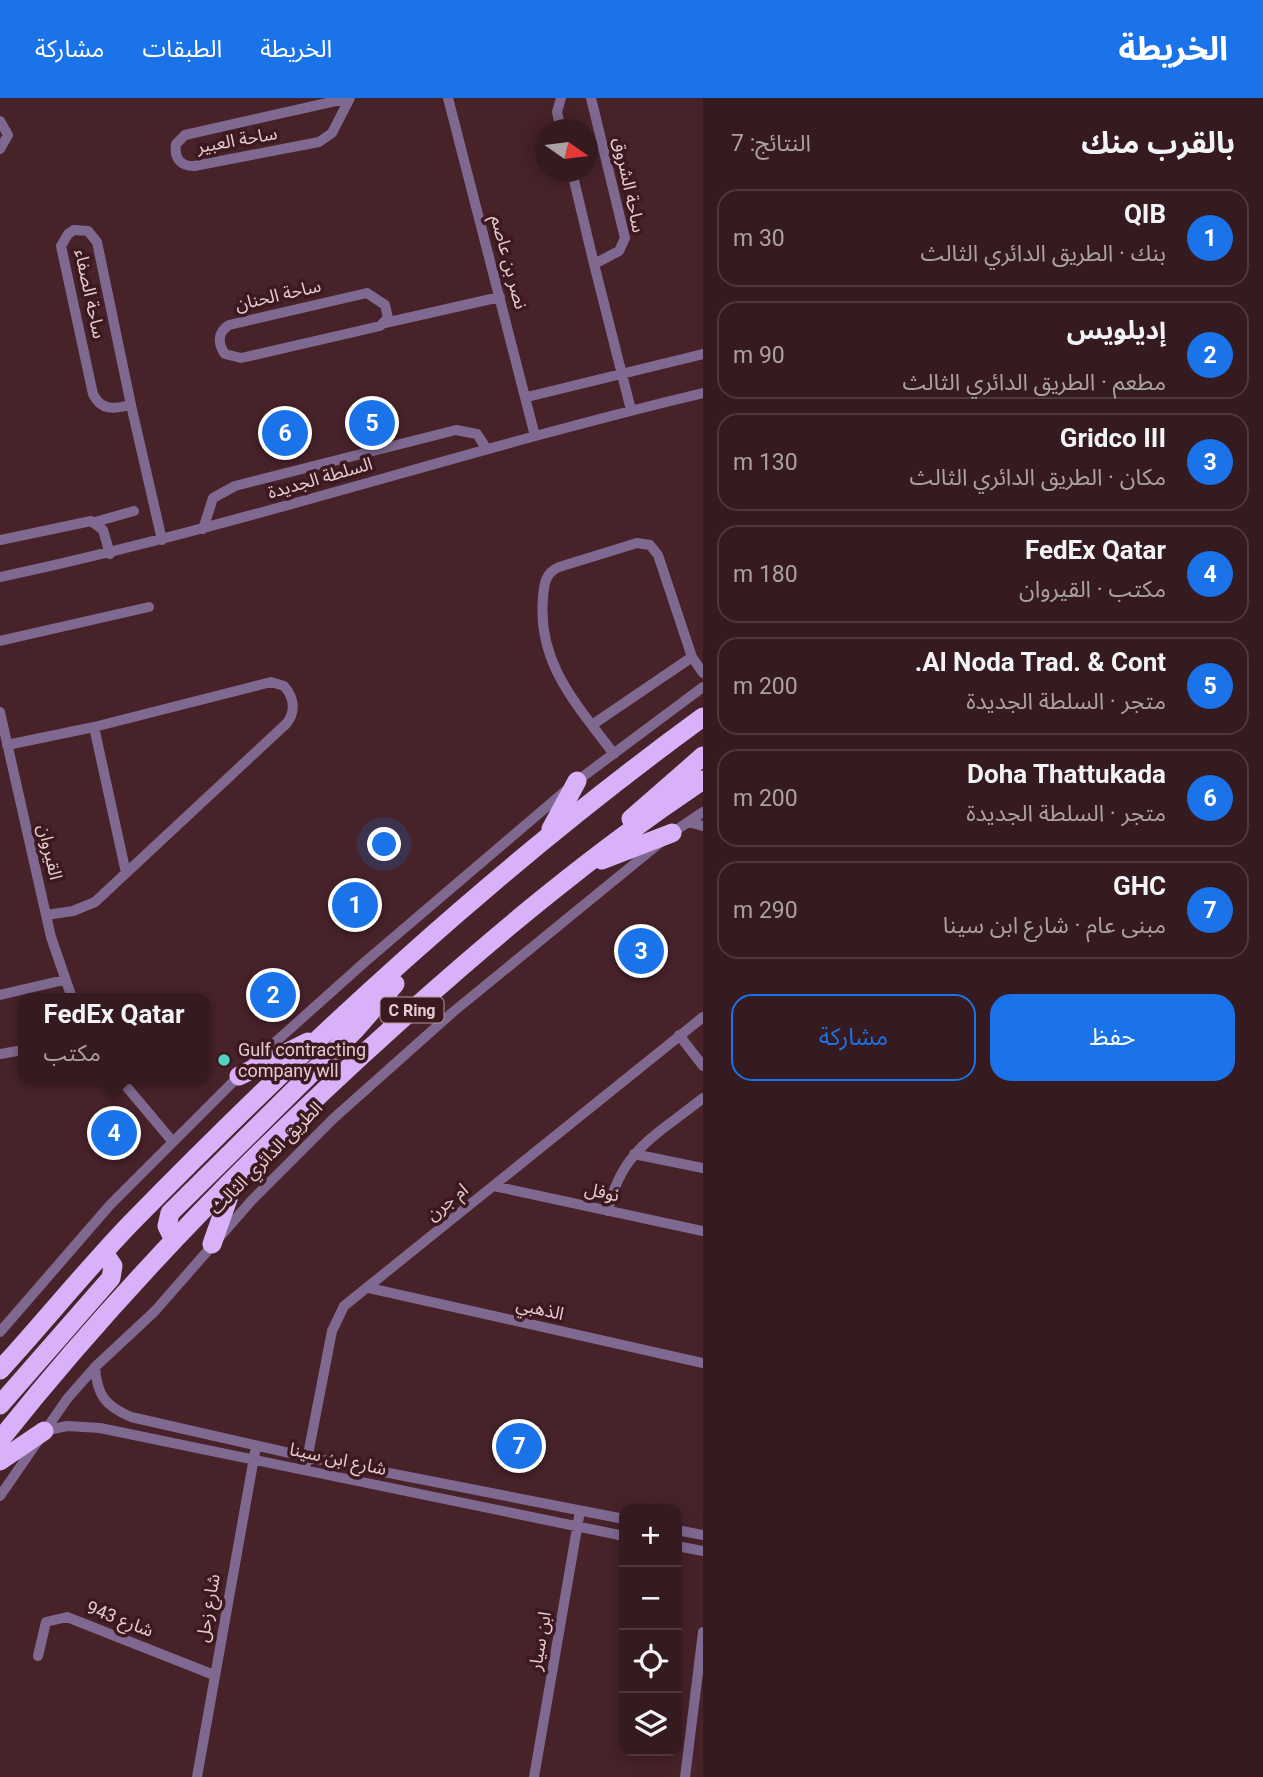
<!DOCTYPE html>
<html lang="ar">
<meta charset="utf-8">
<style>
body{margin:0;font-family:Roboto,"Noto Sans Arabic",sans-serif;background:#40272c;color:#f1f3f6;direction:rtl}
.controls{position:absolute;right:21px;bottom:21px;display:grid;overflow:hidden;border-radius:14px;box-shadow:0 4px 18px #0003}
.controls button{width:63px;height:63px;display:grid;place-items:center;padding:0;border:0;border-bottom:2px solid #4f383d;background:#351a1f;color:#f1f3f6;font:35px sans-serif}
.compass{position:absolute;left:535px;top:21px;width:63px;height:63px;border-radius:50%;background:#351a1f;box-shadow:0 4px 18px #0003;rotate:104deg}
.you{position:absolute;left:385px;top:747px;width:24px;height:24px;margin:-18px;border:5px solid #fff;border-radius:50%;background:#1a73e8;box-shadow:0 0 0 10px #1a73e833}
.badge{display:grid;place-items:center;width:46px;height:46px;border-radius:50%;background:#1a73e8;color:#fff;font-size:23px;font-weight:700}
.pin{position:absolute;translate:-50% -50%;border:4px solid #fff;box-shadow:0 2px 7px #0006}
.popup{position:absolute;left:18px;top:895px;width:192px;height:91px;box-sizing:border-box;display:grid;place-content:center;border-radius:14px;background:#351a1f;filter:drop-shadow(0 2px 5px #0005);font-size:23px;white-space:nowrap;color:#aaa1a4}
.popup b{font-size:26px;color:#f1f3f6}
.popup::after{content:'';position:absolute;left:50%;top:100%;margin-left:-14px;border:14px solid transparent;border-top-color:#351a1f}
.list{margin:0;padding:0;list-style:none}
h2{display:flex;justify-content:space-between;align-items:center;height:91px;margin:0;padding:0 28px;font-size:30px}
h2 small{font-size:23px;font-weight:400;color:#aaa1a4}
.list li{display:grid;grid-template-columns:46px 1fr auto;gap:21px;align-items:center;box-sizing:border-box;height:98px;margin:0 14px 14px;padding:0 14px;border:2px solid #4f383d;border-radius:21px}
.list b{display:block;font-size:26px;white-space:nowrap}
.list p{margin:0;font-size:23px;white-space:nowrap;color:#aaa1a4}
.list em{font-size:23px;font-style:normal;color:#aaa1a4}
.actions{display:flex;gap:14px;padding:21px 28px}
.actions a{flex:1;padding:16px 0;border:2px solid #1a73e8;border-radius:21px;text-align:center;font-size:24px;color:#1a73e8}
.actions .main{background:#1a73e8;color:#fff}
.icon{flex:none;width:38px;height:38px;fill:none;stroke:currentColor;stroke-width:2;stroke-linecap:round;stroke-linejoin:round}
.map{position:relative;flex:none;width:703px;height:1679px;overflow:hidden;direction:ltr}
header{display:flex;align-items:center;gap:42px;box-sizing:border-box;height:98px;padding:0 35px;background:#1a73e8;color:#fff}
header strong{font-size:33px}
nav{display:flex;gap:38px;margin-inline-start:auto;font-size:24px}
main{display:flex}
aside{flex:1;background:#351a1f}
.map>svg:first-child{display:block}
</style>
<header>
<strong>الخريطة</strong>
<nav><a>الخريطة</a><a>الطبقات</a><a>مشاركة</a></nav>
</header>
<main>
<aside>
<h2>بالقرب منك<small>النتائج: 7</small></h2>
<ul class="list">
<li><span class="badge">1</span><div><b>QIB</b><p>بنك · الطريق الدائري الثالث</p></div><em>30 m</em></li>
<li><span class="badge">2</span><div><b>إديلويس</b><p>مطعم · الطريق الدائري الثالث</p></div><em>90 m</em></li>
<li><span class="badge">3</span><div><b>Gridco III</b><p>مكان · الطريق الدائري الثالث</p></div><em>130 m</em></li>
<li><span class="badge">4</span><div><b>FedEx Qatar</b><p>مكتب · القيروان</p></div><em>180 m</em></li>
<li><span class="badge">5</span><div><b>Al Noda Trad. &amp; Cont.</b><p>متجر · السلطة الجديدة</p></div><em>200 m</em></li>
<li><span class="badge">6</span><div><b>Doha Thattukada</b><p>متجر · السلطة الجديدة</p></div><em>200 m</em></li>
<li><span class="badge">7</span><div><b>GHC</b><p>مبنى عام · شارع ابن سينا</p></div><em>290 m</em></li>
</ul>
<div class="actions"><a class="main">حفظ</a><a>مشاركة</a></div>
</aside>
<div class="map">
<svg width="703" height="1679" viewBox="0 0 703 1679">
<rect width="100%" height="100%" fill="#472229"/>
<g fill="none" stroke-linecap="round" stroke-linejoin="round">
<!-- minor -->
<path stroke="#7f6991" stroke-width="10" d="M 349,0 L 185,37 L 176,46 C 174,60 180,68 194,68 L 319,44 L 332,35 L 350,0
M 448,0 L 535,338
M 561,0 L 557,14 L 561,32
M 0,23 L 8,37 L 0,51
M 572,74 L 594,166 L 619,153 L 625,140 L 591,0
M 74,132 L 88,133 L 97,144 L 131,307 C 114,311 101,313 93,296 L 61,148 L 68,136 Z
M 594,166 L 631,312
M 367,195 L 385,207 L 388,220 L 380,228 L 241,260 L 225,256 C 217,245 218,234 229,227 Z
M 385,225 L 500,199
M 527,299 L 703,256
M 131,307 L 162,442
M 95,424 L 134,413
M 203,431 L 213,400 L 235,388 L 456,332 L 477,336 L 486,350
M 0,442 L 91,423 L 103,432 L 110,456
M 0,479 C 237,429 467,351 703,295
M 0,543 L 149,509
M 0,614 L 51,839 L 72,900
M 592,627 L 692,559
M 94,629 L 126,775
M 7,647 L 94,629 L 271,584 L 284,588 C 294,599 296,613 287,625 L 95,804 L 73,813 L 46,817
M 614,656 C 577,607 537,565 543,500 C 544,486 545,475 559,469 L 637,445 L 650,447 L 658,457 L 692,559 L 703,575
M 688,724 L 703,728
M 0,897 L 64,882
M 679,937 L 703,968
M 0,956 L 23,952
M 253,964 L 366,863 L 577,683 L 703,589
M 120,981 L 173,1044
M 634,1056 L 703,1070
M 494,1088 L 703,1133
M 608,1113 C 621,1052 657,1037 703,1000
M 369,1190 L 703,1265
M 0,1234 L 110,1107 L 242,975
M 95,1269 C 97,1297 105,1308 131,1319 L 307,1359 L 624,1421
M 44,1333 L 67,1328 L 100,1330 L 624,1438
M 305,1372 L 332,1233 L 344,1208 L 703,919
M 0,1398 L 67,1301 L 95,1269 L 155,1213 L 252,1102 L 334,1020 L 453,914 L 672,735 L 703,714
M 677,1432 L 703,1437
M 677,1448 L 703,1453
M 38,1558 L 46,1524 L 67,1519 L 214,1577
M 197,1679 L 255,1354
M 534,1679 L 580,1413
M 685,1679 L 703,1534"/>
<!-- trunk -->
<path stroke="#d9b1f8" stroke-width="19" d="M 631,721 L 703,658
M 551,731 L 577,683
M 602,762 L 672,735
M 239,978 L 308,944
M 174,1142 L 167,1128 L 170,1115 L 355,932 L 395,886
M 212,1146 L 234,1084
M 0,1272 C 44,1224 85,1173 130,1126 C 308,944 497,769 703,619
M 0,1307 L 111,1180 L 113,1168 L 104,1155
M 0,1342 C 121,1190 257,1051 401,922 C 497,836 595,754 703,682
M 0,1363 L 44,1333"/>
</g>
<!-- markers -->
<circle fill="#55cec6" stroke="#3c181f" stroke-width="2.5" cx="224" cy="962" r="7"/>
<g text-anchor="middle" stroke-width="7" stroke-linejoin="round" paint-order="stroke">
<!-- shield labels -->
<rect fill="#3c181f" stroke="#b2959a" stroke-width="2" x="380.5" y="899.5" width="63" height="25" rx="5"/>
<g font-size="16" font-weight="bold" fill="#e4cbcf">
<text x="412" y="918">C Ring</text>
</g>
<!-- street labels -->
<g font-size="18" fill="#e4cbcf" stroke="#3c181f">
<text transform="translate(237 42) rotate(-10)" y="6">ساحة العبير</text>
<text transform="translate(629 87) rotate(78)" y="6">ساحة الشروق</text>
<text transform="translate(509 164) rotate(75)" y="6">نصر بن عاصم</text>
<text transform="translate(90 196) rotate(78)" y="6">ساحة الصفاء</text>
<text transform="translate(278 197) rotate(-13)" y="6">ساحة الحنان</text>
<text transform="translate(320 380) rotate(-16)" y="6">السلطة الجديدة</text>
<text transform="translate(50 754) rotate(77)" y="6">القيروان</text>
<text transform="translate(266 1060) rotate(-45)" y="6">الطريق الدائري الثالث</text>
<text transform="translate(602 1094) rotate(12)" y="6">نوفل</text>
<text transform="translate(447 1104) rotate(-39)" y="6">ام جرن</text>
<text transform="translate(540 1211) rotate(13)" y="6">الذهبي</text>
<text transform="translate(338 1361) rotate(12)" y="6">شارع ابن سينا</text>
<text transform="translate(208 1510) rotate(-80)" y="6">شارع زحل</text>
<text transform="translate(120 1521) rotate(21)" y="6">شارع 943</text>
<text transform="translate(540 1543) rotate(-80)" y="6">ابن سيار</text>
</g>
<!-- poi labels -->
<g font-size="18" fill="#e4cbcf" stroke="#3c181f" text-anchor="start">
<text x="238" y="958">Gulf contracting<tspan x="238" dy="21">company wll</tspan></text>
</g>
</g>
</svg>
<div class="controls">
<button>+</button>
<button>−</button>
<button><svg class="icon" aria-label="locate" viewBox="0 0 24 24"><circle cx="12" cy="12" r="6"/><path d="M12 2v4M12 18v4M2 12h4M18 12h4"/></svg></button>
<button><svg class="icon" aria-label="layers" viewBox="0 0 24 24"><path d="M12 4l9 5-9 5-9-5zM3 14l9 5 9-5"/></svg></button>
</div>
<svg class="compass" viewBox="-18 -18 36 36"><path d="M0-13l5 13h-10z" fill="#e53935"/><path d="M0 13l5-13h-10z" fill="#aaa1a4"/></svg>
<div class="you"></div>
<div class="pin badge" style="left:355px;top:807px">1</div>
<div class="pin badge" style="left:273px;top:897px">2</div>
<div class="pin badge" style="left:641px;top:853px">3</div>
<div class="pin badge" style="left:114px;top:1035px">4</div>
<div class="popup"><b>FedEx Qatar</b>مكتب</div>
<div class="pin badge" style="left:372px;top:325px">5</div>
<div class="pin badge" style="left:285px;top:335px">6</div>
<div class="pin badge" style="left:519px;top:1348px">7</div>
</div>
</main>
